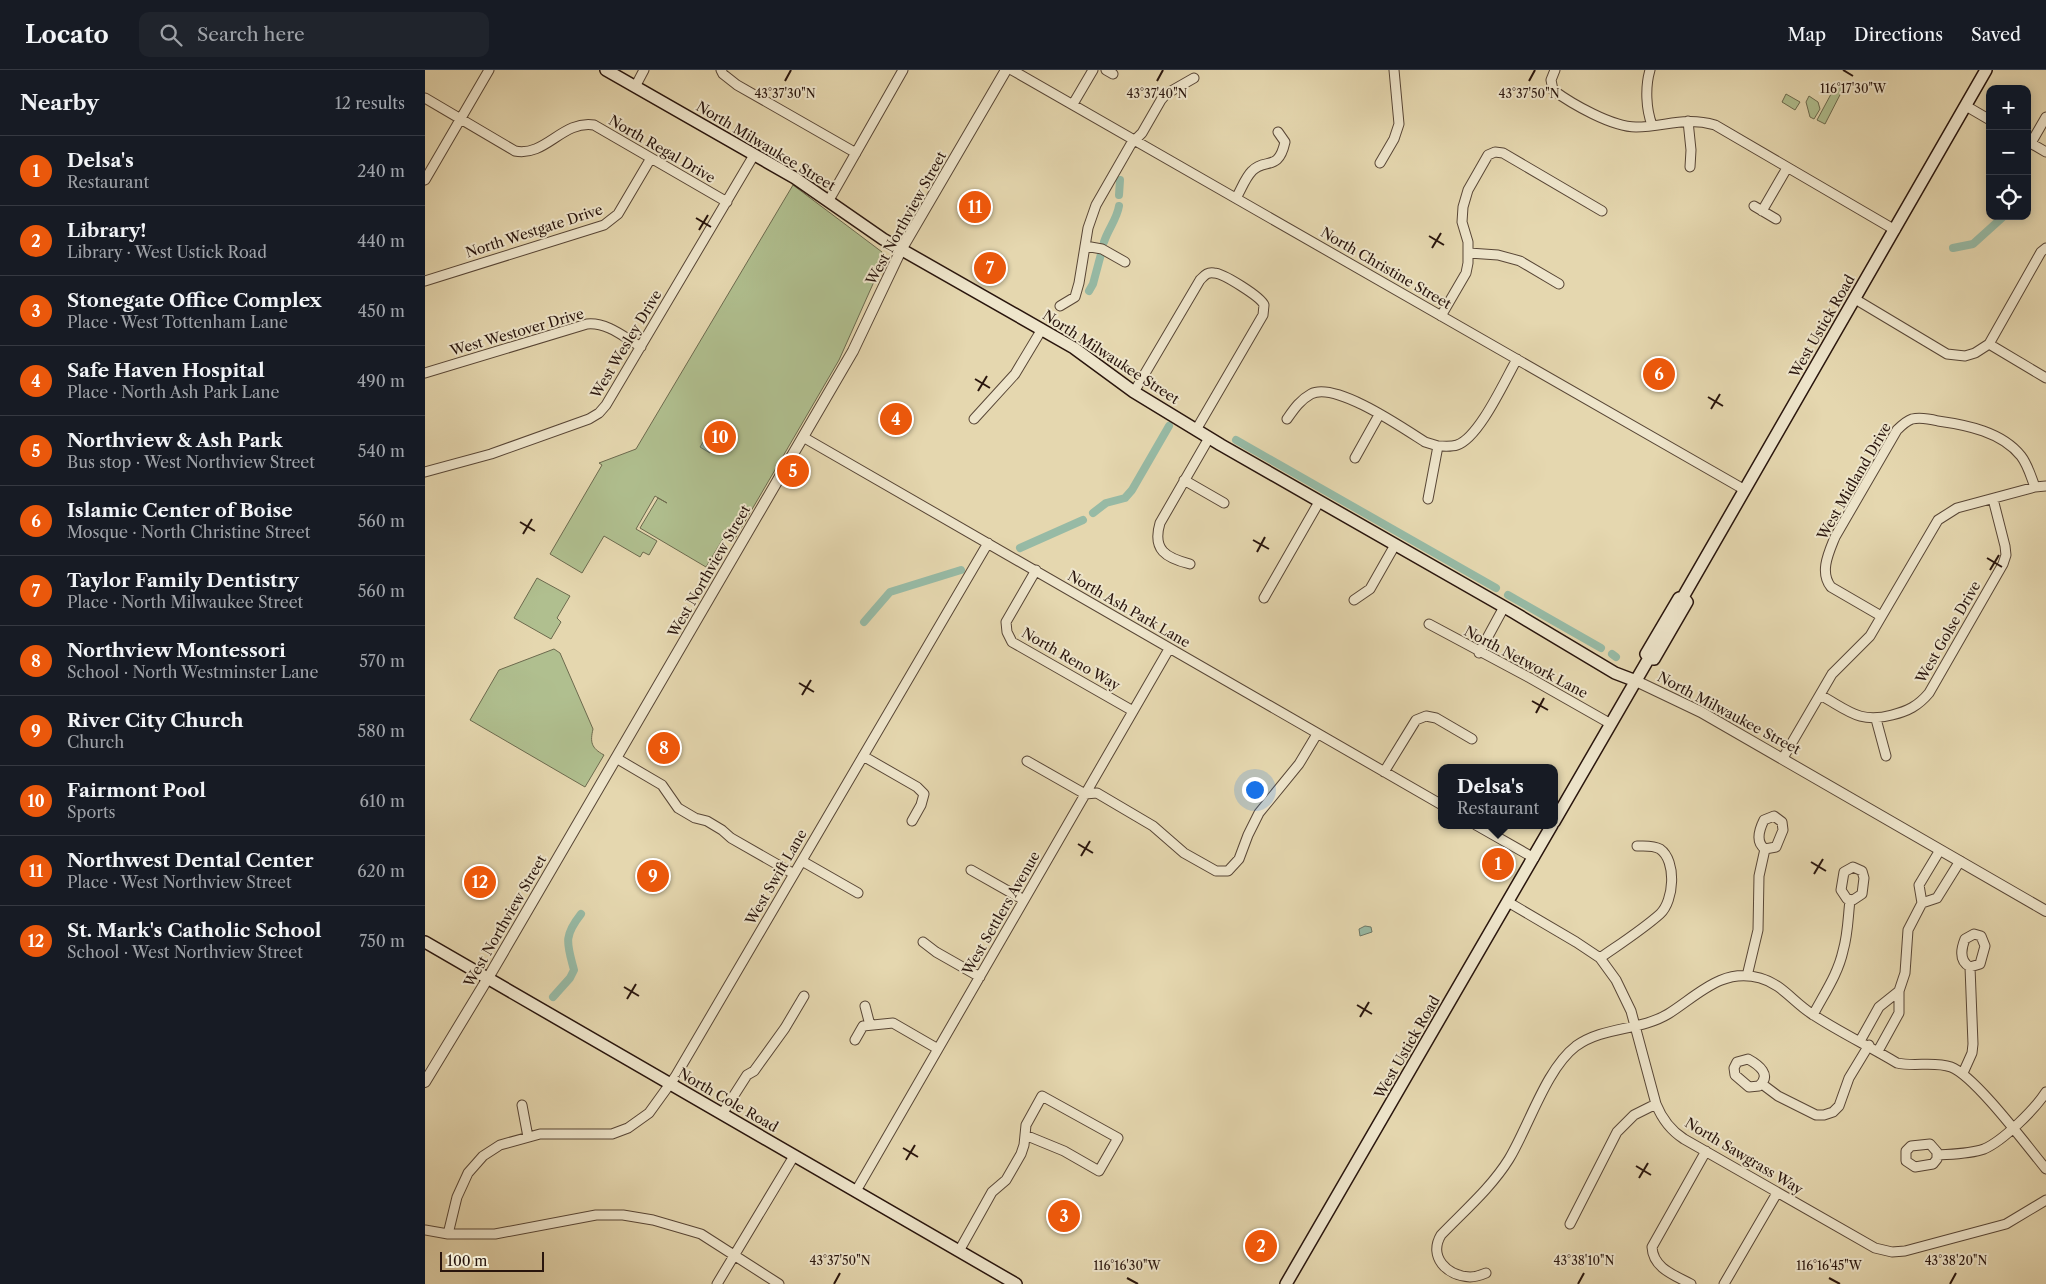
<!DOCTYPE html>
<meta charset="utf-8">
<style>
body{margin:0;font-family:"Libre Caslon Text",serif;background:#20242c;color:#f1f3f6}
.controls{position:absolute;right:15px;top:15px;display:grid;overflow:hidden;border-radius:10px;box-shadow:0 2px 12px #0003}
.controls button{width:45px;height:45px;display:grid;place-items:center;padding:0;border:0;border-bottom:1px solid #363941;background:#171b24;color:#f1f3f6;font:25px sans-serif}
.scale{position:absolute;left:15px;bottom:12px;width:104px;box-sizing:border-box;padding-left:5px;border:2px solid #29150d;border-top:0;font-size:14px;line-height:18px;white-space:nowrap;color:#29150d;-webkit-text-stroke:4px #eee5cb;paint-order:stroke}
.you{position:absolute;left:829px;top:719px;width:18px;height:18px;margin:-12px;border:4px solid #fff;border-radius:50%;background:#1a73e8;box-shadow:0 0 0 8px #1a73e833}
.badge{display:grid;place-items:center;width:32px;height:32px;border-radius:50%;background:#ea580c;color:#fff;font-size:16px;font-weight:700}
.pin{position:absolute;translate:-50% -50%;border:2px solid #fff;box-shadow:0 1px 5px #0006}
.popup{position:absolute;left:1013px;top:694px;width:120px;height:65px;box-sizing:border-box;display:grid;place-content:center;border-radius:10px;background:#171b24;filter:drop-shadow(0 1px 4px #0005);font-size:16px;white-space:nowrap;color:#9ea1a6}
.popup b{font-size:19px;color:#f1f3f6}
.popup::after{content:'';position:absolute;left:50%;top:100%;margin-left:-10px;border:10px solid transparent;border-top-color:#171b24}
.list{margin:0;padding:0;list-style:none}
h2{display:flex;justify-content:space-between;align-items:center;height:65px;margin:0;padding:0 20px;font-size:21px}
h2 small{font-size:16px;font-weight:400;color:#9ea1a6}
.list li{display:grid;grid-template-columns:32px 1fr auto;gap:15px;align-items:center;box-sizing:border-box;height:70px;padding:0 20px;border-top:1px solid #363941}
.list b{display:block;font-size:19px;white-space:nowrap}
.list p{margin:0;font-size:16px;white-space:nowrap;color:#9ea1a6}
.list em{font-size:16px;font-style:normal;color:#9ea1a6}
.icon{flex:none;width:28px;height:28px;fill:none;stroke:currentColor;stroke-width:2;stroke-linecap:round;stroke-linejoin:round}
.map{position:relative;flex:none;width:1621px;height:1214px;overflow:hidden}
header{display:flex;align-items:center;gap:30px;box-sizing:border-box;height:70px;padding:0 25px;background:#171b24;border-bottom:1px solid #363941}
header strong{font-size:24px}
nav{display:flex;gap:28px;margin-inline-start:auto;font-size:18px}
.search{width:350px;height:45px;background:#20242c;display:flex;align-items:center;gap:12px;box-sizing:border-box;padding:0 18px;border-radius:10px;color:#9ea1a6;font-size:19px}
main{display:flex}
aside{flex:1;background:#171b24}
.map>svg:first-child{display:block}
</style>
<header>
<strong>Locato</strong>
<div class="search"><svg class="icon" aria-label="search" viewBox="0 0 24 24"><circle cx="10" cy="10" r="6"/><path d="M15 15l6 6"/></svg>Search here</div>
<nav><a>Map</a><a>Directions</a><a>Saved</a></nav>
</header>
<main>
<aside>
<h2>Nearby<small>12 results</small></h2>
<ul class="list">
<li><span class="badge">1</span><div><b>Delsa's</b><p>Restaurant</p></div><em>240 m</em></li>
<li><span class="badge">2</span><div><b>Library!</b><p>Library · West Ustick Road</p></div><em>440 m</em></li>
<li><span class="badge">3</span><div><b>Stonegate Office Complex</b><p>Place · West Tottenham Lane</p></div><em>450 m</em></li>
<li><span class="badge">4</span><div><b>Safe Haven Hospital</b><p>Place · North Ash Park Lane</p></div><em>490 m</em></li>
<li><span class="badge">5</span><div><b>Northview &amp; Ash Park</b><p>Bus stop · West Northview Street</p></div><em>540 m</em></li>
<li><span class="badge">6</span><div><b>Islamic Center of Boise</b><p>Mosque · North Christine Street</p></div><em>560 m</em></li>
<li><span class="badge">7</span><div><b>Taylor Family Dentistry</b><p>Place · North Milwaukee Street</p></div><em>560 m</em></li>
<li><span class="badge">8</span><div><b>Northview Montessori</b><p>School · North Westminster Lane</p></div><em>570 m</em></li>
<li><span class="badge">9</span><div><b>River City Church</b><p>Church</p></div><em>580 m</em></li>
<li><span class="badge">10</span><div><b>Fairmont Pool</b><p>Sports</p></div><em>610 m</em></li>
<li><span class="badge">11</span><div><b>Northwest Dental Center</b><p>Place · West Northview Street</p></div><em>620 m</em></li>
<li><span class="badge">12</span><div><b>St. Mark's Catholic School</b><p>School · West Northview Street</p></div><em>750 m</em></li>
</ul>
</aside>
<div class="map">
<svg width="1621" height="1214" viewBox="0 0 1621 1214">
<rect width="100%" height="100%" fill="#e5d7af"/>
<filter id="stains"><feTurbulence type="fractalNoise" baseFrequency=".004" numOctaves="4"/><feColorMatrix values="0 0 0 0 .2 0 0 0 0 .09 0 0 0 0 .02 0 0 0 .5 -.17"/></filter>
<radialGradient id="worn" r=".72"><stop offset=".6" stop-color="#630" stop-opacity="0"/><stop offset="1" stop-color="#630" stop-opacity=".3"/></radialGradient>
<!-- green -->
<path fill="#b0bf8f" stroke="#6c6a4e" d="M 1412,13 L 1419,17 L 1400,54 L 1392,50 Z
M 1361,24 L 1375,32 L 1370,40 L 1357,32 Z
M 1384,26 L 1393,32 L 1395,39 L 1389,49 L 1385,47 L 1381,32 Z
M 368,115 L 457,182 L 460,187 L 414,290 L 308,472 L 299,467 L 281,497 L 215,458 L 233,428 L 242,433 L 230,426 L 211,459 L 232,471 L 224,485 L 218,482 L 215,487 L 179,466 L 157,503 L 125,484 L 177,395 L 174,393 L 211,379 Z
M 112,508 L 145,526 L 132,548 L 136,552 L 126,569 L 89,548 Z
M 129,579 L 135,583 L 168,659 C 165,672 166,678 179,685 L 160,717 L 45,650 L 74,600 Z"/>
<!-- water -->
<path fill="#97baa5" stroke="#6b7868" d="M 290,353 L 311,365 L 304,376 L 293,370 L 285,383 L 275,377 Z
M 940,856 L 946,857 L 947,862 L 935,866 L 934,859 Z"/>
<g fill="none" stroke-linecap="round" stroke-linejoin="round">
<!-- canal -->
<path stroke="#97baa5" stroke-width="8" d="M 694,125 L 695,110
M 679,172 C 683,159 692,149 694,136
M 1528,178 L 1548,174 L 1579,146
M 664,221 L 668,214 L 676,184
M 811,370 L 1071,518
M 668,443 L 681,433 L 700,428 L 707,420 L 744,356
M 595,478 L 658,450
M 1083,525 L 1176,578
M 439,552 L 465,522 L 536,500
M 1187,584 L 1191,587
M 128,927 L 145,908 L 149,900 C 142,873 138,867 156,844"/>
<!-- minor casing -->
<g stroke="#584636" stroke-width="11">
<path id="minor" d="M 296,0 L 298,4 L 312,15 L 431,83
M 587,0 L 1320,420
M 681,0 L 688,4
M 1130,0 L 1126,10 L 1128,20 C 1147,34 1187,57 1211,57 C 1240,57 1259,46 1290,55 L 1470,160
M 1225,0 C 1220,17 1221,39 1227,55
M 210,17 L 219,0
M 0,28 L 90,81 C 121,87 137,50 169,55 L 302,132
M 648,34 L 668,0
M 1541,36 L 1565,50
M 1263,51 L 1266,80 L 1265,97
M 1602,71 L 1621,82
M 1606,73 L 1621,47
M 955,93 L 969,69 L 974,54 L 969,0
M 0,110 L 64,0
M 811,128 C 816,120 820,108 827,101 C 840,87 853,103 860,72 L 853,62
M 404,130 L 478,0
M 1329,136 L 1351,149
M 1337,141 L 1362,98
M 660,176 L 677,179 L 700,192
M 1044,183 L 1073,185 L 1095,191 L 1134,214
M 0,211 L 179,155 L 193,144 L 226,88
M 1430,229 L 1522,284 L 1540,286 L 1550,283 L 1564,274 L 1621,308
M 635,236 L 650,227 L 654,213 L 663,158 L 671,135 L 706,74 L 717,63 L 736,30 L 741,24 L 769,8
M 1016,246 L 1041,203 L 1043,193 L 1043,172 L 1037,152 L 1038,137 L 1043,120 L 1063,85 L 1070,82 L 1078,83 L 1177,141
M 1564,274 L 1616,182 L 1621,178
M 0,303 L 162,254 C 182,252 199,267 216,277
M 709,322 L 775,210 C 780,205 782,202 789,203 C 798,203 836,227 839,235 L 838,245 L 771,360
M 549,349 L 590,304 L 617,259
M 862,349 C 869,339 875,330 886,324 C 910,311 978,358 1000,372 L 1013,376
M 378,367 L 1017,735
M 930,388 L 954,345
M 0,402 L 66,384 L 164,349 L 174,343 L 181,335 L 329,85
M 759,410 L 799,433
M 1003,429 L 1013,376 C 1019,376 1026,377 1032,375 C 1054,368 1080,310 1092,289
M 765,494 C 741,488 727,480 735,453 L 784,368
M 611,500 L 581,552 L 582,562 L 587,572 L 708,641
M 839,528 L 894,432
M 929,530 L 945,519 L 970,475
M 1456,546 L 1406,517 C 1394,502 1404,482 1410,467 L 1472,360 C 1476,356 1481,351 1487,349 C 1496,347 1505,349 1513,351 C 1542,355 1577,362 1596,386 C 1603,395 1606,407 1610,417 L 1621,416
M 1004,554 L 1105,608 L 1186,654
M 1054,583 L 1079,537
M 1395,625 C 1423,640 1434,654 1467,645 C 1483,641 1493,636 1504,623 L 1578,494 L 1581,485 L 1580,476 L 1568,429
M 1451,649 L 1461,686
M 438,686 L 492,717 L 499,724 L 496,735 L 487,751
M 191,688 L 237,715 L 253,738 L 270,748 L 282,751 L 297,760 L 306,768 L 369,804
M 1358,688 L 1407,604 L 1445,566 L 1513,450 L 1532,438 L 1610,417
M 602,691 L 660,724 L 672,723 L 728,756 L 759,783 L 791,801 L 803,801 L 814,789 L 823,765 L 834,743 L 874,694 L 892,664
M 959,702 L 991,650 L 1001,646 L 1011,648 L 1047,669
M 1349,746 L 1357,752 L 1358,760 L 1351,777 L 1340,779 C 1330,772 1334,760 1339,750 Z
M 1051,755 L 1109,788
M 1515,780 L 1494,815 L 1497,833 L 1512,828 L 1535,791
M 377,791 L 433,823
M 1428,797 L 1437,801 L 1439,808 L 1437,824 L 1428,830 L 1422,829 L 1416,820 L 1419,802 Z
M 546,800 L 599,830
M 1083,832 L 1151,872 L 1175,888 L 1191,910 L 1206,941 L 1231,1034 C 1237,1049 1245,1060 1259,1069 L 1450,1178 L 1467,1182 L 1480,1181 L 1581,1154 L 1621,1130
M 1549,864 L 1556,866 L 1560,876 L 1555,894 L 1545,897 C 1534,891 1536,879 1540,869 Z
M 498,872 L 511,882 L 555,907
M 1175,888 C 1195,874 1217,860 1235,844 C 1249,831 1252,791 1235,779 C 1228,775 1220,776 1212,776
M 1322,906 L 1333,860 L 1334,806 L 1340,779
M 1474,921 L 1480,903 L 1483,860 L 1497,833
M 440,936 L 445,955
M 1388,945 C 1399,924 1413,904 1418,881 C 1423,864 1423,847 1425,830
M 430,970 L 438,956 L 468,953 L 513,979
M 1435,971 L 1454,937 L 1474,921 L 1474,943 L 1453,981
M 1323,989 C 1334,995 1347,1005 1334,1016 L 1324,1017 L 1310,1005 L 1309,998 L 1312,992 Z
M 1538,1003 L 1547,983 L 1548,974 L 1545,897
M 1337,1014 L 1353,1026 L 1391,1045 L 1399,1045 L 1408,1042 L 1414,1036 L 1424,1008 L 1444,975
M 97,1035 L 103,1067
M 297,1044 L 322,1005 L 329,1001 L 360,958 L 379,926
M 1505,1074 L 1512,1082 L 1512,1089 L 1508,1094 L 1490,1097 L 1481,1091 L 1481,1081 L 1486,1076 Z
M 1513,1085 C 1528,1084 1545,1084 1559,1079 C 1578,1071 1610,1039 1621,1022
M 431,1121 L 744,579
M 1145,1154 L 1192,1062 L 1209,1045 L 1231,1034
M 0,1160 L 23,1164 L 70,1164 L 171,1145 L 198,1145 L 228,1150 L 276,1164 L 354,1214
M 23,1164 L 32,1127 L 43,1103 L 58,1086 L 75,1075 L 115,1064 L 187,1064 L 203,1058 L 224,1043 L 250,1007 L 563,473
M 534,1181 L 567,1122 L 581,1110 L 596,1084 L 599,1075 L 601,1055 L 617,1026 L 693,1068 L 674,1101 L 639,1081 L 600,1065
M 1061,1203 C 1056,1205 1050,1207 1045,1207 C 1022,1206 1003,1187 1016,1165 C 1039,1141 1066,1118 1084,1089 C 1104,1056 1121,999 1151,976 C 1179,956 1215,961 1243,944 C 1272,926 1297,897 1335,908 C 1357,914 1368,932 1387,944 C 1414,962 1444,976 1472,993 C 1490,997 1509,991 1526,997 C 1550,1006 1602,1076 1621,1099
M 292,1214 L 369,1086
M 1266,1214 C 1249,1205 1228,1198 1227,1177 L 1281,1081
M 1299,1214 L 1352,1123"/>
</g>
<!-- tertiary casing -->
<g stroke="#584636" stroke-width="12">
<path id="tertiary" d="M 1211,611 L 1276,642 L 1621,841
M 0,1012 L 63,908 L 428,281 L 476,180 L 581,0"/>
</g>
<!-- secondary casing -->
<g stroke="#29150d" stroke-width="14">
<path id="secondary" d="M 181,0 L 370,108 L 458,169 L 649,278 L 709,322 L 796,375 L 1088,542 L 1190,603 L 1211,611
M 1224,588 L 1229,589 L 1262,532 L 1258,527
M 1129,752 L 1224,588 L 1221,584 L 1254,528 L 1258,527 L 1561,0
M 0,872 L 591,1214
M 861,1214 L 1127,755"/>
</g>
<!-- minor -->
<use href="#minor" stroke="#eee5cb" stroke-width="9"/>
<!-- tertiary -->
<use href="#tertiary" stroke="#eee5cb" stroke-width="10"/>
<!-- secondary -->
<use href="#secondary" stroke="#eee5cb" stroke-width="11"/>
</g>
<!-- ticks -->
<path fill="none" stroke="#29150d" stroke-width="2" d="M 1418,0 L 1428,6M 360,11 L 366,0M 732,11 L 738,0M 1104,11 L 1110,0M 271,148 L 286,157M 274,160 L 283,145M 1004,166 L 1019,175M 1007,178 L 1016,163M 550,309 L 565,318M 553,321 L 562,306M 1283,327 L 1298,336M 1286,339 L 1295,324M 95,452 L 110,461M 98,464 L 107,449M 828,470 L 844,479M 832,482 L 840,467M 1562,488 L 1577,497M 1565,500 L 1574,485M 374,613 L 389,622M 377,625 L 386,610M 1107,631 L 1123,640M 1111,643 L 1119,628M 653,774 L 668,783M 656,786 L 665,771M 1386,792 L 1401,801M 1389,804 L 1398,789M 199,917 L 214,926M 202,929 L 211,914M 932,935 L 947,944M 935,947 L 944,932M 478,1078 L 493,1087M 481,1090 L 490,1075M 1211,1096 L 1226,1105M 1214,1108 L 1223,1093M 702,1208 L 713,1214M 1404,1208 L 1415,1214M 409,1214 L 415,1203M 1153,1214 L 1159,1203M 1525,1214 L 1531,1203"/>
<g text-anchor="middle" stroke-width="4" stroke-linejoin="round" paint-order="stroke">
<!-- street labels -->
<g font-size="14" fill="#29150d" stroke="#eee5cb">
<text transform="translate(341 76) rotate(31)" y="5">North Milwaukee Street</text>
<text transform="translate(237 79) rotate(30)" y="5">North Regal Drive</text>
<text transform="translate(481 148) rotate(-61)" y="5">West Northview Street</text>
<text transform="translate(109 161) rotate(-18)" y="5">North Westgate Drive</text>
<text transform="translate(961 198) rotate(30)" y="5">North Christine Street</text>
<text transform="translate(1397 256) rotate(-60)" y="5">West Ustick Road</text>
<text transform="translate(92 262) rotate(-16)" y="5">West Westover Drive</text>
<text transform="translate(201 274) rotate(-59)" y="5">West Wesley Drive</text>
<text transform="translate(686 287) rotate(33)" y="5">North Milwaukee Street</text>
<text transform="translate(1429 411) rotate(-60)" y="5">West Midland Drive</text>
<text transform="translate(284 501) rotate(-60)" y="5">West Northview Street</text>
<text transform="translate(704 539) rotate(30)" y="5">North Ash Park Lane</text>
<text transform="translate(1523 562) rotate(-60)" y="5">West Golse Drive</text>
<text transform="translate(646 589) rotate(30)" y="5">North Reno Way</text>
<text transform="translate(1101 592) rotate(28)" y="5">North Network Lane</text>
<text transform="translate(1304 643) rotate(28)" y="5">North Milwaukee Street</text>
<text transform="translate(351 807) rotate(-60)" y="5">West Swift Lane</text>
<text transform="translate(576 843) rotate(-60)" y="5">West Settlers Avenue</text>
<text transform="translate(80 851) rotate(-60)" y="5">West Northview Street</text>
<text transform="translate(982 977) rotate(-60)" y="5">West Ustick Road</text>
<text transform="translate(303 1030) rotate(30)" y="5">North Cole Road</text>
<text transform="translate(1319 1086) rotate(31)" y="5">North Sawgrass Way</text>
</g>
</g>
<g font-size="12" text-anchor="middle" fill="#29150d" stroke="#eee5cb" stroke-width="4" stroke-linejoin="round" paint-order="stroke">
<text x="1428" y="23">116°17'30"W</text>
<text x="360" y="28">43°37'30"N</text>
<text x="732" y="28">43°37'40"N</text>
<text x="1104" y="28">43°37'50"N</text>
<text x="415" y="1195">43°37'50"N</text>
<text x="1159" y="1195">43°38'10"N</text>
<text x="1531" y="1195">43°38'20"N</text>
<text x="702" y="1200">116°16'30"W</text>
<text x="1404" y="1200">116°16'45"W</text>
</g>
<rect width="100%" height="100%" filter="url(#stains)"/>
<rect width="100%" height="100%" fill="url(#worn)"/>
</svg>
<div class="controls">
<button>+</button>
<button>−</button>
<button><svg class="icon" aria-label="locate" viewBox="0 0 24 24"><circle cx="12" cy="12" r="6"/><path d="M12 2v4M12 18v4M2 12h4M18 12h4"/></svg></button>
</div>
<div class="scale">100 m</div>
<div class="you"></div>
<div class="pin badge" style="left:1073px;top:794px">1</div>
<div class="popup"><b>Delsa's</b>Restaurant</div>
<div class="pin badge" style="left:836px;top:1176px">2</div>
<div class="pin badge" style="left:639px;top:1146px">3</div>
<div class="pin badge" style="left:471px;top:349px">4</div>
<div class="pin badge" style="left:368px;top:401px">5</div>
<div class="pin badge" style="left:1234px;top:304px">6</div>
<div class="pin badge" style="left:565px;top:198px">7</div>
<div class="pin badge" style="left:239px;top:678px">8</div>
<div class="pin badge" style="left:228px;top:806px">9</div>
<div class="pin badge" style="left:295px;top:367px">10</div>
<div class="pin badge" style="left:550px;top:137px">11</div>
<div class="pin badge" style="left:55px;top:812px">12</div>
</div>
</main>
